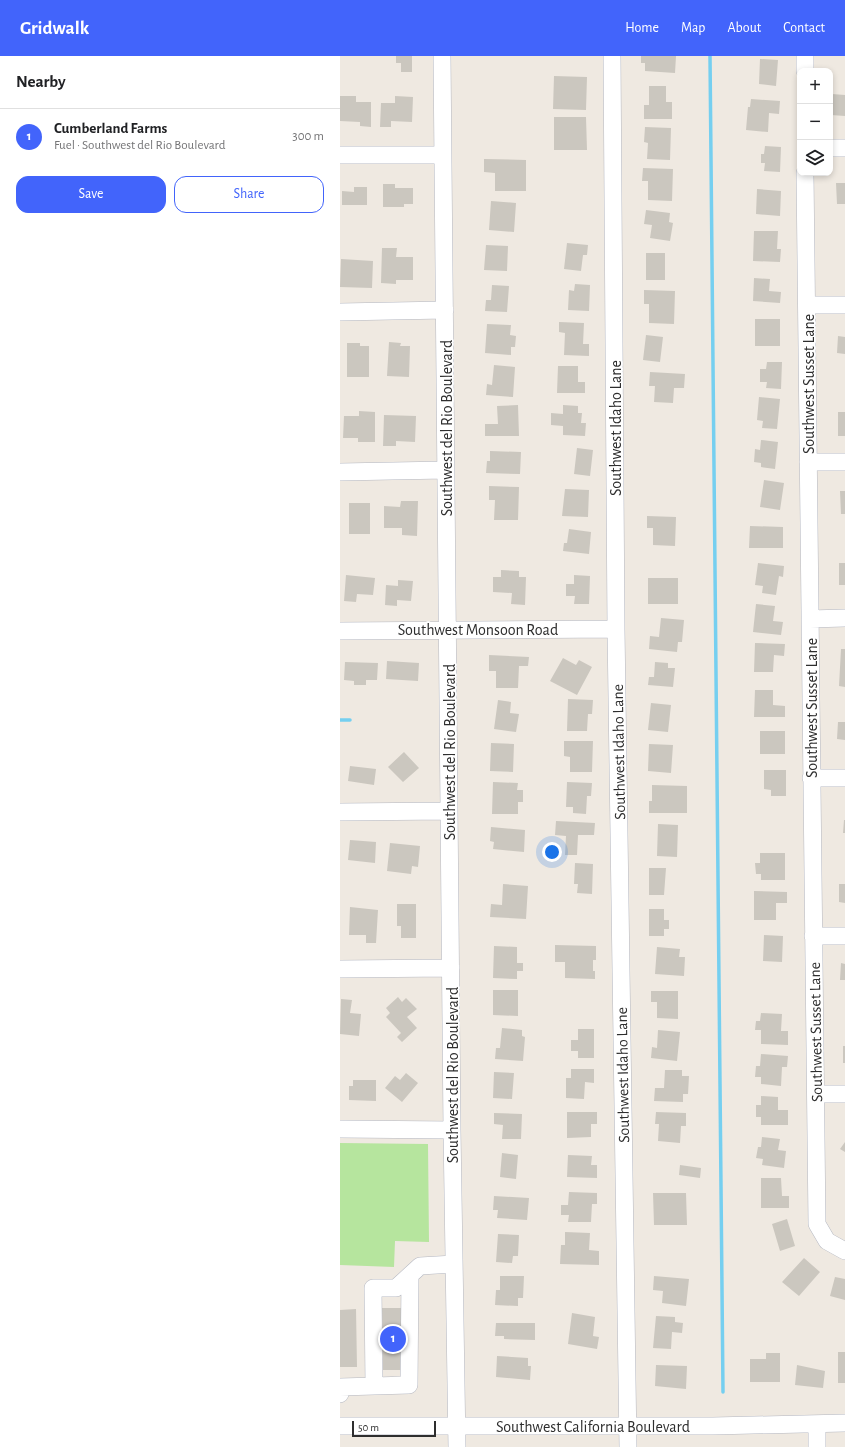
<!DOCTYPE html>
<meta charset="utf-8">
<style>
body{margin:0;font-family:"Alegreya Sans",sans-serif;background:#f6f6f6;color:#202124}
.controls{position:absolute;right:12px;top:12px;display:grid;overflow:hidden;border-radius:8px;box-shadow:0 2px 6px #0003}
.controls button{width:36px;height:36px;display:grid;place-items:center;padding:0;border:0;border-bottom:1px solid #e0e0e0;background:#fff;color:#202124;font:20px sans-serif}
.scale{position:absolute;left:12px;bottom:10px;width:84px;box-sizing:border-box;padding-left:4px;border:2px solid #2e2e2e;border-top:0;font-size:11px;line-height:14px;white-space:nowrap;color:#2e2e2e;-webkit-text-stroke:3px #fff;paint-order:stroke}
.you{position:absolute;left:212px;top:796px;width:14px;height:14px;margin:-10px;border:3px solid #fff;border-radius:50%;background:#1a73e8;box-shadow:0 0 0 6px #1a73e833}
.badge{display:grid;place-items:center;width:26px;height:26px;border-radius:50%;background:#4264fb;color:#fff;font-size:13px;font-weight:700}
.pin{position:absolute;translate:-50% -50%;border:2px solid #fff;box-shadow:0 1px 4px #0006}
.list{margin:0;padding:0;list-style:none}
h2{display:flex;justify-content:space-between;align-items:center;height:52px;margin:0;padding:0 16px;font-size:17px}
h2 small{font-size:13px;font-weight:400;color:#757577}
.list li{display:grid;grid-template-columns:26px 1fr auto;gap:12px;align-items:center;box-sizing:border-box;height:56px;padding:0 16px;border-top:1px solid #e0e0e0}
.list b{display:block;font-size:15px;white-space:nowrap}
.list p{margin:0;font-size:13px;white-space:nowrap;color:#757577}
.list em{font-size:13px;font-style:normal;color:#757577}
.actions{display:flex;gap:8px;padding:12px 16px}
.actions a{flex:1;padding:9px 0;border:1px solid #4264fb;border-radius:12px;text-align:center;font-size:14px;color:#4264fb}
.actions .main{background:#4264fb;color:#fff}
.icon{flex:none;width:22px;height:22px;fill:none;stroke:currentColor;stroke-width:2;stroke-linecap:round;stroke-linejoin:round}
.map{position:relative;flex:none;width:505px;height:1391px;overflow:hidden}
header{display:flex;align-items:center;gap:24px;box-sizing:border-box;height:56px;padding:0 20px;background:#4264fb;color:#fff}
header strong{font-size:19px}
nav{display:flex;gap:22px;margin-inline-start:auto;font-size:14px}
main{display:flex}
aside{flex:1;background:#fff}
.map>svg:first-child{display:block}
</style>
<header>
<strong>Gridwalk</strong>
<nav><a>Home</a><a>Map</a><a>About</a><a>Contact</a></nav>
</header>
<main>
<aside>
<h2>Nearby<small></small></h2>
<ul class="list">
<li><span class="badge">1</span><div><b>Cumberland Farms</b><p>Fuel · Southwest del Rio Boulevard</p></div><em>300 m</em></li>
</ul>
<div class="actions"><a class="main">Save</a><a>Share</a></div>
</aside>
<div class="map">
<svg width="505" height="1391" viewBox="0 0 505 1391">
<rect width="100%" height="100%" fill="#efe9e1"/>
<!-- green -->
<path fill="#b6e59e" d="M 0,1087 L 88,1088 L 89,1186 L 55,1185 L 54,1211 L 0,1209 Z"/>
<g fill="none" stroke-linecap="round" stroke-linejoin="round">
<!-- stream -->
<path stroke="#75cff0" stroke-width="3.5" d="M 370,0 L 383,1336
M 0,664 L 10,664"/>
</g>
<!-- building -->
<path fill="#cbc7bf" d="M 56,0 L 72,0 L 72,16 L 61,16 L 61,7 L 56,7 Z
M 301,0 L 336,0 L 335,17 L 305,15 L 305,7 L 301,7 Z
M 420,3 L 438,4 L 436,30 L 419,28 Z
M 214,20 L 247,21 L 246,54 L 213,53 Z
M 309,30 L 326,30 L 326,46 L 332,46 L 332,63 L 304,63 L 304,49 L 309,49 Z
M 492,38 L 505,39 L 505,60 L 491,59 Z
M 0,40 L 16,40 L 16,46 L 31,46 L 31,71 L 20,70 L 20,66 L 0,65 Z
M 55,40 L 73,41 L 72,66 L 51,65 L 51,71 L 40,71 L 41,47 L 55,47 Z
M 411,43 L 440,45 L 439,58 L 429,57 L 428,76 L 406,74 L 408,51 L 410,51 Z
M 214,61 L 246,61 L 247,94 L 214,94 Z
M 305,71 L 331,72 L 330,104 L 307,103 L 308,87 L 304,86 Z
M 425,90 L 441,91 L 440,116 L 424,115 L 425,107 L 421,107 L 421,98 L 424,98 Z
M 144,103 L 186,104 L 186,135 L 155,135 L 155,117 L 144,116 Z
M 303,112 L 333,113 L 332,145 L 308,144 L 308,125 L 302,125 Z
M 496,127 L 505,127 L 505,148 L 497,148 Z
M 43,128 L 55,128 L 55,132 L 73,132 L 73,148 L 64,148 L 64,151 L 43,151 Z
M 14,131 L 27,131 L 27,149 L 2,149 L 2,135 L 14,136 Z
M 417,133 L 441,135 L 440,160 L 416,158 Z
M 151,145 L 176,147 L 174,176 L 149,174 Z
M 306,154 L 330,157 L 329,166 L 333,167 L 330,185 L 310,182 L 312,169 L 304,168 Z
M 414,175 L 438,175 L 437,193 L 441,193 L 440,206 L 413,205 Z
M 227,187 L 248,189 L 247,199 L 243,199 L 241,215 L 224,213 Z
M 146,189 L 168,190 L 167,215 L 144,214 Z
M 42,192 L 57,192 L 56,201 L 73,201 L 73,224 L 56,224 L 56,228 L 41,227 Z
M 306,197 L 325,197 L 325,224 L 306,224 Z
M 1,203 L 33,205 L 32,232 L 0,231 Z
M 414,222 L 430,223 L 429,235 L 441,236 L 440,247 L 413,245 Z
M 235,228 L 250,229 L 249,255 L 228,254 L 229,234 L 234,235 Z
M 152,229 L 169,230 L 167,256 L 145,255 L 146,244 L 151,244 Z
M 304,234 L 335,235 L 334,268 L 309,267 L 309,248 L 304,248 Z
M 415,263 L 440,263 L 440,290 L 415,290 Z
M 219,266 L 244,267 L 243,288 L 249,288 L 249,300 L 224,299 L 225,277 L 219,276 Z
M 147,268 L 171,269 L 170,279 L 176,280 L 175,291 L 171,291 L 171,299 L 145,297 Z
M 306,279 L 323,281 L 320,306 L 303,304 Z
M 498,280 L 505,281 L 505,298 L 497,297 Z
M 49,286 L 61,287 L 60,290 L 70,290 L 69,321 L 47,320 Z
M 7,287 L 20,287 L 20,290 L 29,290 L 29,321 L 7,321 Z
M 427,306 L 442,306 L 441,333 L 426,332 L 427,326 L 420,326 L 420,313 L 426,313 Z
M 154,309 L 175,311 L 173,341 L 146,339 L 147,328 L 152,329 Z
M 218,310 L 238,310 L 238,326 L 245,326 L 245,337 L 217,337 Z
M 310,316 L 345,318 L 344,332 L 334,332 L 333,347 L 314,346 L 315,330 L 309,330 Z
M 419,341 L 440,343 L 437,373 L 422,372 L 423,365 L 417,364 Z
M 178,349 L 179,380 L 145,380 L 145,368 L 158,368 L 157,350 Z
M 223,349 L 238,350 L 238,357 L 242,357 L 241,367 L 246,367 L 245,380 L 223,379 L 223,370 L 211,369 L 211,357 L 223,358 Z
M 19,355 L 35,356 L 35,386 L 18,386 L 18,382 L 3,382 L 4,360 L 19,360 Z
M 498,356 L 505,356 L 505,380 L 498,380 Z
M 44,359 L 76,360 L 75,386 L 56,385 L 56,390 L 43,390 Z
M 421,384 L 438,386 L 435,413 L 421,411 L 421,407 L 414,406 L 415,393 L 420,394 Z
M 237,392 L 253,394 L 250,420 L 234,418 Z
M 150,395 L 181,396 L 180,418 L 146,417 L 147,405 L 150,405 Z
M 424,424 L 444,427 L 440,454 L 420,451 Z
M 149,430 L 179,431 L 178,464 L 154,464 L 155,444 L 149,444 Z
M 225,433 L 249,434 L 248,461 L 222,460 Z
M 500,435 L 505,435 L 505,458 L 501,458 Z
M 61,445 L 78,445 L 77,480 L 62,479 L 62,472 L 44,472 L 44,450 L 60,451 Z
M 9,447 L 30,447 L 30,478 L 9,478 Z
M 307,460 L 336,461 L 335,490 L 313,489 L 313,472 L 307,472 Z
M 410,470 L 443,471 L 443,492 L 409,492 Z
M 229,473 L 251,476 L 249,498 L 223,495 L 224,487 L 227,487 Z
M 418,507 L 444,510 L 443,521 L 439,520 L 436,539 L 422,537 L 423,530 L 415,529 Z
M 499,507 L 505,507 L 505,529 L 499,529 Z
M 161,514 L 179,515 L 179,521 L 186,521 L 185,549 L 171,548 L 172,537 L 153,536 L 153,521 L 161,521 Z
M 6,519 L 35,522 L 33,539 L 17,538 L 16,546 L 4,545 Z
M 234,519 L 250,520 L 249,548 L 234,548 L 235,540 L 226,540 L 226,528 L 234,528 Z
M 308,522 L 338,522 L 338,548 L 308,548 Z
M 58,524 L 73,525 L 71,545 L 57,544 L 57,550 L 45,549 L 46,529 L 58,530 Z
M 416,548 L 435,550 L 433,565 L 443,566 L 441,579 L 413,576 Z
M 321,562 L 344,564 L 342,586 L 338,586 L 337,596 L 309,593 L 310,580 L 319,581 Z
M 415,587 L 445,588 L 444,600 L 434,599 L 433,616 L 414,616 Z
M 501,593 L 505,593 L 505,631 L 499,630 Z
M 149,599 L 189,601 L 188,610 L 179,610 L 178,632 L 156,632 L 156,615 L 149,615 Z
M 223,602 L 236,609 L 239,604 L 252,611 L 237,639 L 210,625 Z
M 47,605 L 79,607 L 78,625 L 46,623 Z
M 5,606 L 38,607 L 37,624 L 26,624 L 26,629 L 14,629 L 14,625 L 4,624 Z
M 315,606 L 328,607 L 328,612 L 335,612 L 333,631 L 308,629 L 309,621 L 314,621 Z
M 415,634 L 433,634 L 433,649 L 445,650 L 445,661 L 414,661 Z
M 228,643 L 253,644 L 252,658 L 248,658 L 247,675 L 227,675 Z
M 158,644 L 171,646 L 170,657 L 179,658 L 176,676 L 154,673 Z
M 311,647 L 331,649 L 328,676 L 308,674 Z
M 498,666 L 505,666 L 505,684 L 497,683 Z
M 420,675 L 445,675 L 445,698 L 420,698 Z
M 224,685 L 253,685 L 252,716 L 230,716 L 230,701 L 224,700 Z
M 151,687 L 174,688 L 173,716 L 150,715 Z
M 309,688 L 333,689 L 331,717 L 308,715 Z
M 64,696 L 79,712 L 63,726 L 48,711 Z
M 10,710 L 36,713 L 34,729 L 8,725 Z
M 424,714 L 446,714 L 446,740 L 431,740 L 431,734 L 424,733 Z
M 153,726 L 178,727 L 177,734 L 183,734 L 183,746 L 178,746 L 178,758 L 152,758 Z
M 227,726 L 252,727 L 251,740 L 247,740 L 246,758 L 233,757 L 233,751 L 226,751 Z
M 312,729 L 347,730 L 347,757 L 309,757 L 309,745 L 312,745 Z
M 504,764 L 505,764 L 505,777 L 503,777 Z
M 216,765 L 255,767 L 254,779 L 238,779 L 237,799 L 225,799 L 226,780 L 215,779 Z
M 318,768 L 338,769 L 337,801 L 317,800 Z
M 151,771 L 185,774 L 184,796 L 153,793 L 154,786 L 150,785 Z
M 10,784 L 36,786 L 35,807 L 8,804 Z
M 50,787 L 80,790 L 78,811 L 72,810 L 71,818 L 47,815 Z
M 420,797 L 445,797 L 445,824 L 421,824 L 421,818 L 416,818 L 415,807 L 420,807 Z
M 235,807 L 253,808 L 252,838 L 237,837 L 238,828 L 234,828 Z
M 309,812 L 326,812 L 324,839 L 309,839 Z
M 163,828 L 188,830 L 186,863 L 150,861 L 151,848 L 162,849 Z
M 499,828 L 505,828 L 505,847 L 499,846 Z
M 414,835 L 447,836 L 447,847 L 436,847 L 436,864 L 414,864 Z
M 57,848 L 76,848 L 76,882 L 61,882 L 61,870 L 57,870 Z
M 10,851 L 38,854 L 36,887 L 26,887 L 26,879 L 9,879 Z
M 309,853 L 324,853 L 324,864 L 329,864 L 329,873 L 324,873 L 324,880 L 309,880 Z
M 424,879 L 443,880 L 442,906 L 423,905 Z
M 215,889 L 256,890 L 256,904 L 253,904 L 253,915 L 255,915 L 255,923 L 225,922 L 225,906 L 215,906 Z
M 154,890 L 177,891 L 177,907 L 183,907 L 183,915 L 177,915 L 177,923 L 153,922 Z
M 317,891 L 340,893 L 339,901 L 345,901 L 344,920 L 315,918 Z
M 501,907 L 505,908 L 505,924 L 500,924 Z
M 153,934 L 178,934 L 178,960 L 153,959 Z
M 311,935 L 338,935 L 338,963 L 317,962 L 317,946 L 311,946 Z
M 58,941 L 62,946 L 66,942 L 77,953 L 67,961 L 77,972 L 62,986 L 57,981 L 61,977 L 46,961 L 50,957 L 46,952 Z
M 1,943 L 12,944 L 10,957 L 21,958 L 19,980 L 0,978 Z
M 421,957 L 442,958 L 441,975 L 448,975 L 448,989 L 421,988 L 421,974 L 415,974 L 416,965 L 420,965 Z
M 162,972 L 182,974 L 182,980 L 185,981 L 183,1005 L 155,1003 L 156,992 L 160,992 Z
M 238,973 L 254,973 L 254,1002 L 238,1002 L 238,995 L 231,995 L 231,984 L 238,984 Z
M 318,974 L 340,976 L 337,1005 L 311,1002 L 312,991 L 317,992 Z
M 503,990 L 505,990 L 505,1007 L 503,1007 Z
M 421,998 L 448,1000 L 447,1011 L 442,1011 L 441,1030 L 421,1028 L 421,1021 L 415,1021 L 416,1010 L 420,1010 Z
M 231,1013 L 254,1013 L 254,1027 L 245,1026 L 244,1043 L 226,1042 L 226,1022 L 231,1022 Z
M 325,1014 L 342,1014 L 342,1020 L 349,1020 L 348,1038 L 343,1038 L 343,1046 L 314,1045 L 315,1032 L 324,1032 Z
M 154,1016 L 174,1017 L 172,1043 L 153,1042 Z
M 66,1017 L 78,1027 L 62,1046 L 45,1032 L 55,1020 L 60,1024 Z
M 13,1024 L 36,1024 L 36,1045 L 9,1044 L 9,1030 L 13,1030 Z
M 421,1040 L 438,1041 L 438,1054 L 448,1054 L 448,1069 L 421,1069 L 421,1061 L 416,1061 L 416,1049 L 421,1049 Z
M 227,1056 L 257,1056 L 257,1068 L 251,1068 L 251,1081 L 227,1082 Z
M 316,1056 L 346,1057 L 346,1070 L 341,1070 L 340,1087 L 318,1085 L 319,1068 L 315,1068 Z
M 154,1057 L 182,1058 L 181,1083 L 162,1083 L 163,1069 L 154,1068 Z
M 422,1081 L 440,1083 L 438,1094 L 446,1095 L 444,1112 L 422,1109 L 423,1103 L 416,1102 L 418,1091 L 421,1091 Z
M 505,1086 L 505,1096 L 500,1093 Z
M 162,1097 L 178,1099 L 176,1123 L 160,1121 Z
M 228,1099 L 252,1100 L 251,1109 L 257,1109 L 257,1122 L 227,1121 Z
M 340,1109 L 361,1112 L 360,1122 L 339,1119 Z
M 421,1122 L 441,1122 L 442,1140 L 449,1140 L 449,1152 L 421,1152 Z
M 229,1136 L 257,1137 L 257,1148 L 252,1148 L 251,1166 L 228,1166 L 229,1159 L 221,1159 L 221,1149 L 228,1149 Z
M 313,1137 L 346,1137 L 347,1169 L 314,1169 Z
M 154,1140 L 189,1142 L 187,1164 L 157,1162 L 158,1154 L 153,1154 Z
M 447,1163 L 455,1190 L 440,1195 L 432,1168 Z
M 225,1176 L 250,1177 L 249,1194 L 259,1195 L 259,1209 L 220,1208 L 221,1189 L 225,1189 Z
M 158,1178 L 179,1179 L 178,1200 L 173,1200 L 172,1207 L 156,1206 Z
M 464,1202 L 480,1216 L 459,1240 L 442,1226 Z
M 160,1220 L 184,1220 L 183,1242 L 178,1242 L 178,1250 L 155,1249 L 156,1234 L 160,1234 Z
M 314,1220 L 349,1223 L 346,1250 L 322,1247 L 323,1235 L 313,1234 Z
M 495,1221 L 505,1223 L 505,1244 L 490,1240 Z
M 42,1252 L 63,1252 L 64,1314 L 43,1314 Z
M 16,1253 L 17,1311 L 0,1311 L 0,1254 Z
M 232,1257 L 255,1261 L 253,1280 L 259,1281 L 257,1293 L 228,1288 Z
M 316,1260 L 335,1261 L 335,1266 L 343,1267 L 342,1277 L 332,1276 L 331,1293 L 313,1292 Z
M 156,1267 L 195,1267 L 195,1284 L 164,1283 L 164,1280 L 155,1280 Z
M 498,1296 L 505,1296 L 505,1327 L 498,1327 Z
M 426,1297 L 440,1297 L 440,1326 L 410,1326 L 410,1303 L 426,1303 Z
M 157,1300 L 188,1302 L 188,1310 L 191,1310 L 190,1324 L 156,1321 Z
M 316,1309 L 347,1310 L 346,1333 L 315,1330 Z
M 457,1309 L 485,1315 L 483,1332 L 455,1329 Z"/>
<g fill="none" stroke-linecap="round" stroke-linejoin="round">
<!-- minor casing -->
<g stroke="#b4b7c1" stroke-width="18">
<path id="minor" d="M 102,0 L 112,1074 L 117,1391
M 272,0 L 276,573 L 288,1391
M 465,0 L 465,15
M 490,92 L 505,92
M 0,99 L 103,99
M 465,117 L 477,1168 L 487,1185 L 505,1195
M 467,249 L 505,249
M 0,256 L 105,254
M 468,406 L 505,406
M 0,416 L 105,414
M 470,563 L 505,562
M 0,575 L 276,573
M 471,722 L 505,722
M 0,756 L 109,755
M 473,880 L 505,880
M 0,913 L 111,912
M 476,1038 L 505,1038
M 0,1073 L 112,1074
M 34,1330 L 33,1232 L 56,1232 L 80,1210 L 114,1208
M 0,1338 L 0,1331 L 69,1329 L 70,1220
M 477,1368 L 477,1391
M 0,1370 L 373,1370 L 505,1367"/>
</g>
<!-- minor -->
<use href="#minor" stroke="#fff" stroke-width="17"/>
</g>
<g text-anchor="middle" stroke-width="3.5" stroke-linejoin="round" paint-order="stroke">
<!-- street labels -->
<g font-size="16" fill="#2e2e2e" stroke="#fff">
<text transform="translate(468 328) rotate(-90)" y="6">Southwest Susset Lane</text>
<text transform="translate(106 372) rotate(-90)" y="6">Southwest del Rio Boulevard</text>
<text transform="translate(275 372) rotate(-90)" y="6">Southwest Idaho Lane</text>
<text x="138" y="579">Southwest Monsoon Road</text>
<text transform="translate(471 652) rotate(-90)" y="6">Southwest Susset Lane</text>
<text transform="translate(109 696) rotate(-90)" y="6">Southwest del Rio Boulevard</text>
<text transform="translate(278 696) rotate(-91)" y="6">Southwest Idaho Lane</text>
<text transform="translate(475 976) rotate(-91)" y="6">Southwest Susset Lane</text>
<text transform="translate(112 1019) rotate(-90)" y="6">Southwest del Rio Boulevard</text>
<text transform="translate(282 1019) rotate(-91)" y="6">Southwest Idaho Lane</text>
<text x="253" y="1376">Southwest California Boulevard</text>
</g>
</g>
</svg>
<div class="controls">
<button>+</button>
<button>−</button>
<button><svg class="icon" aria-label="layers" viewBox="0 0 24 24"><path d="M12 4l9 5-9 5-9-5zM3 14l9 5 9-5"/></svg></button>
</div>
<div class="scale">50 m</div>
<div class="you"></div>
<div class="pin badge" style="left:53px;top:1283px">1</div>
</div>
</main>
